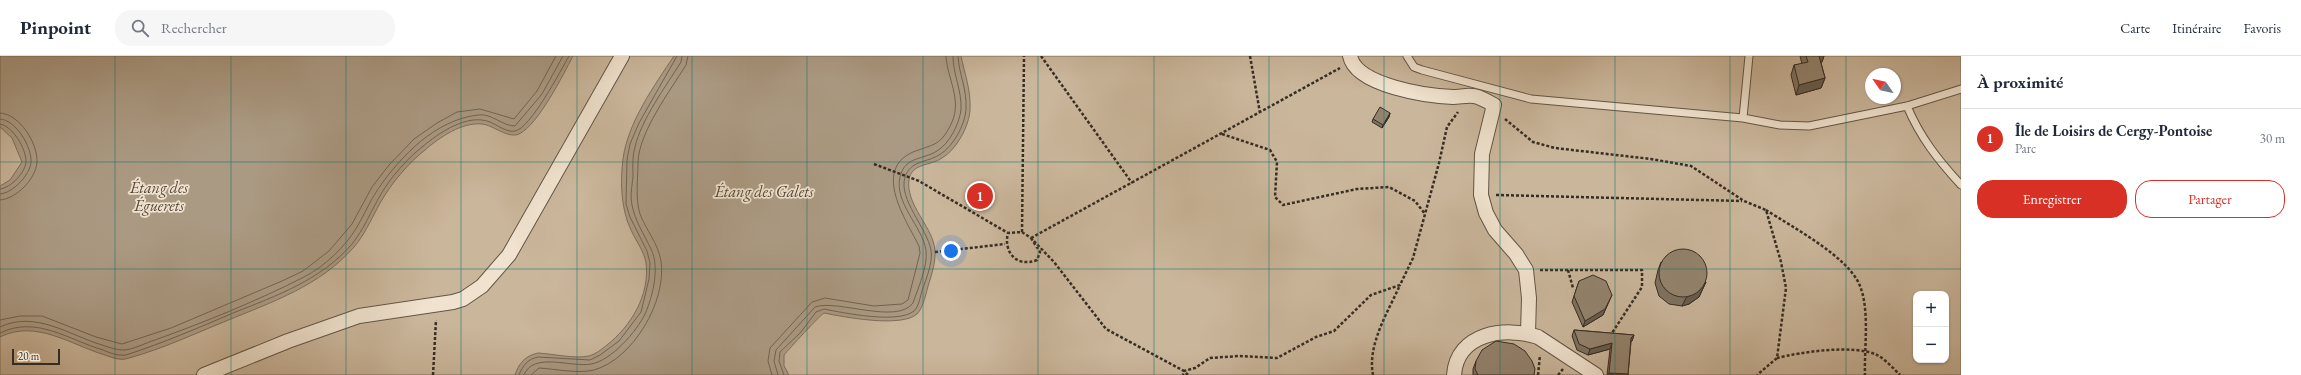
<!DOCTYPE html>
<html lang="fr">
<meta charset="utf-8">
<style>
body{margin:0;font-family:"EB Garamond",serif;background:#f6f6f7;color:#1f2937}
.controls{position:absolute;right:12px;bottom:12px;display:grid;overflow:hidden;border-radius:8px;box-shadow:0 1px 3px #0004}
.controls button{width:36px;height:36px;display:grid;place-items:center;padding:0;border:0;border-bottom:1px solid #e0e1e3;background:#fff;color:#1f2937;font:20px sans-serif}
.compass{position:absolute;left:1865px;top:12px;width:36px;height:36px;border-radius:50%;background:#fff;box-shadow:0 1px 3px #0004;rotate:304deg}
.scale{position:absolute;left:12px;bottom:10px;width:48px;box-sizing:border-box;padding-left:4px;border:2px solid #362d23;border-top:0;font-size:11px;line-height:14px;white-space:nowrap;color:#362d23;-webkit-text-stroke:3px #f0e2ce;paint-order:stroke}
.you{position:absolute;left:951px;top:195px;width:14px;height:14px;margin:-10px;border:3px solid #fff;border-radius:50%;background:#1a73e8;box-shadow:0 0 0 6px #1a73e833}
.badge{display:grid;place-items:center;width:26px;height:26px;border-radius:50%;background:#d93025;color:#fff;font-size:13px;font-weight:700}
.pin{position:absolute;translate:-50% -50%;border:2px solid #fff;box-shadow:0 1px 4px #0006}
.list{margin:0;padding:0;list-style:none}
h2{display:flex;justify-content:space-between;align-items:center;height:52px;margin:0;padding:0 16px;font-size:17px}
h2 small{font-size:13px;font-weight:400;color:#747a83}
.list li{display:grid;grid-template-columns:26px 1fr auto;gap:12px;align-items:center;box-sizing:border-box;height:60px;padding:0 16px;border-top:1px solid #e0e1e3}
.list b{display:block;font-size:15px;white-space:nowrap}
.list p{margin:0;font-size:13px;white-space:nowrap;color:#747a83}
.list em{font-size:13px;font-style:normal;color:#747a83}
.actions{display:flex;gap:8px;padding:12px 16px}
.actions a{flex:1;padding:9px 0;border:1px solid #d93025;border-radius:16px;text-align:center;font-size:14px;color:#d93025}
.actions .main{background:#d93025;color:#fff}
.icon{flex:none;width:22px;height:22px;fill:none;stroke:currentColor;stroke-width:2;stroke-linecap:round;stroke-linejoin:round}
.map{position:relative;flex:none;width:1961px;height:319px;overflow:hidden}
header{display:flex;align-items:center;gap:24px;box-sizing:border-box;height:56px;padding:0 20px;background:#fff;border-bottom:1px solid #e0e1e3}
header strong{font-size:19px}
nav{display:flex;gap:22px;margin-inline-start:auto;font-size:14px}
.search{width:280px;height:36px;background:#f6f6f7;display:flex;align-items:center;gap:10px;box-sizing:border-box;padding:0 14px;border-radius:16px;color:#747a83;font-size:15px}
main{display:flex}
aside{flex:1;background:#fff}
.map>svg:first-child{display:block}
</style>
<header>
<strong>Pinpoint</strong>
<div class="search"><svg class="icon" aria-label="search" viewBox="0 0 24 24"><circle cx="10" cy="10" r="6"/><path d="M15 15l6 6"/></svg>Rechercher</div>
<nav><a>Carte</a><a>Itinéraire</a><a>Favoris</a></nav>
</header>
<main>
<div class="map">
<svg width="1961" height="319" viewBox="0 0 1961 319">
<rect width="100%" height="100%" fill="#e8d2b4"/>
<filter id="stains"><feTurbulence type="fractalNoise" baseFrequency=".005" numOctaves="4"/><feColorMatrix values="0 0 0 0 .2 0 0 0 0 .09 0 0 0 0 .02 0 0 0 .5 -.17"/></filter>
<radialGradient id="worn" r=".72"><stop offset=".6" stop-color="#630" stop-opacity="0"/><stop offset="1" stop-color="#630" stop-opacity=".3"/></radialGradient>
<!-- green -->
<path fill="#cab69b" stroke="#80725f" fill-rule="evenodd" d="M 0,0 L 1961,0 L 1961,319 L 0,319 ZM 1871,18 L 1895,18 L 1895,42 L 1871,42 ZM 1916,238 L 1946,238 L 1946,304 L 1916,304 Z"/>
<!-- water -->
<path fill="#ab9a83" stroke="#7c6e5d" d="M 0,0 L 573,0 C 563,19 538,69 519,78 C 508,83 493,69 482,68 C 462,66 440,81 425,94 C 410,106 395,123 385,139 C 374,156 367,176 354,191 C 320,230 272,246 226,265 C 194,278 162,293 129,302 C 121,305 113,302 105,299 C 71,289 36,263 0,281 L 0,130 L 10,124 L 22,106 L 12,82 L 0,71 Z
M 674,0 L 961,0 C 965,19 971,34 970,54 C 969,70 957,93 942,102 C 931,110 911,107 909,124 C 906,146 927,166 933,185 C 938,199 933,214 929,227 C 926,236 924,251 917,258 C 901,272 844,261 824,257 C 820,259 789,293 784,299 L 784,310 L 789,319 L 515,319 C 519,307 525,300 538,297 C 554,298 574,303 589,300 C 596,298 602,293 607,289 C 631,270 650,239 646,207 C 644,195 636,185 631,174 C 621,153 620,126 623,103 C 628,66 654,30 674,0 Z"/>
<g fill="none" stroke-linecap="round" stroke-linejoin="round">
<!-- shore -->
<path stroke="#706453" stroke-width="1" d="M 0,57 C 20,58 38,88 37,106 C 36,123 16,143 0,144
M 0,63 C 16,64 32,91 31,106 C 30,119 13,137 0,138
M 0,68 C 13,70 26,93 26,105 C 26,116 11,132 0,133
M 0,264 L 20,260 L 42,260 L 96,281 L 122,288 L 171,272 L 282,225 L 303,215 L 329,195 L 352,168 L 372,131 L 389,109 L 414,83 L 437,67 L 457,56 L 480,53 L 514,63 L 537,35 L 556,0
M 0,271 C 35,254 69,279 102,289 C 108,291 116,294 123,294 C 133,294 145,287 155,284 C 205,266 257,245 304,221 C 324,211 346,190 357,171 C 364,159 370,145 378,133 C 401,100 435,64 478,59 C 492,57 502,70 515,70 L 542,38 L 563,0
M 0,277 C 36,259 69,284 103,294 C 110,297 118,300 126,299 C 163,287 198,272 233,257 C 276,240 321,224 352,188 C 364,173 371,155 381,138 C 391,121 407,103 422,91 C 439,77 467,57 490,66 C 497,69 508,77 515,75 C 530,73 561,14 569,0
M 519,319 C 523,309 528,303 538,301 L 590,304 L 600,299 L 619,285 L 641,256 L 649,223 L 650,207 L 647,195 L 630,161 L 626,148 L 627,104 L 630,88 L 639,67 L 677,0
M 524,319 C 533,295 572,312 591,308 C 611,305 637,275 645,258 C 653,240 660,211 651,193 C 644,178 635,165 632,149 C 630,140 632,130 633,121 C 633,111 632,102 635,91 C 641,64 666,30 681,6 L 682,0
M 531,319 L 539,312 C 556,313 578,318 594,314 C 633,303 667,245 661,205 C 658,187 646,174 640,158 C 635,142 638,123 638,106 C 639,76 670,35 686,9 L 688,0
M 772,319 L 768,305 L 770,292 L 812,246 L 825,242 L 874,250 L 902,248 L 908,244 L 920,197 L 919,190 C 906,164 872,114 913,96 C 934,88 941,90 952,66 C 962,43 947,22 946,0
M 778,319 L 774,305 L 776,294 L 815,251 C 837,243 897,269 913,247 C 918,232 928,211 926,194 C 922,170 894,147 900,121 C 905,100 923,104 937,95 C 950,87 959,68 961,54 C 962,34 953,19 953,0
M 784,319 L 779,305 L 780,296 L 801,276 L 816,256 L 824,253 C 844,257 898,268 914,255 C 919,250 920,241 922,235 C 926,223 933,207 931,194 C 927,172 898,143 905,121 C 911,104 926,107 939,99 C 953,91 965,69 966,53 C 967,32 959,19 958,0"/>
<!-- lane casing -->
<g stroke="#625647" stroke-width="9">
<path id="lane" d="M 1407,0 L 1414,11 L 1422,14 L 1531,43 L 1743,62 L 1780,69 L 1809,70 L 1907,50 L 1961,33
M 1907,50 C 1920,81 1938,104 1961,129
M 1743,62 L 1749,0"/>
</g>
<!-- street casing -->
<g stroke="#625647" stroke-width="16">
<path id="street" d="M 1350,0 C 1356,30 1428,40 1453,41 C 1461,41 1470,38 1478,41 C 1483,43 1489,46 1494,49 L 1482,98 L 1481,139 L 1486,157 L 1495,174 L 1516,198 L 1526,214 L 1529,242 L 1528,277
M 204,319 L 288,285 L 359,260 L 453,246 L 463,243 L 482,230 L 509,199 L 622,0
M 1454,319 C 1457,277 1505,270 1538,281 L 1596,319"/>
</g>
<!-- path -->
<path stroke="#362d23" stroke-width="2.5" stroke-dasharray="3 2" stroke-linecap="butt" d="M 1041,0 L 1132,127
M 1250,0 L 1260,57
M 1505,63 L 1533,86 L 1555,92 L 1651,103 L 1691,110 L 1744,145 L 1766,154 L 1781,206 L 1786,232 L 1777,302 L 1757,319
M 1222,78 L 1270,94 L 1277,106 L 1275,141 L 1283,149 L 1357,133 L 1389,131 L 1415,145 L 1425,158
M 874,108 L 919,125 L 1008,177
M 1496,139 L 1742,145
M 1766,154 C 1792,171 1849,201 1860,230 C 1870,255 1864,293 1865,319
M 1022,176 L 1024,0
M 1031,182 L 1340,12
M 1031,182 L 1040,196 L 1037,204 C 1017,212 1003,196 1008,177 L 1022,176 L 1031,182 L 1054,206 L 1106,273 L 1184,315 L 1183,319
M 935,196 L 1005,188
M 1540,214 L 1642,214 L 1642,231 L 1610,280
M 1568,214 L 1573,232
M 1777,302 C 1801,296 1854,288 1877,299 C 1885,303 1894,313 1900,319
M 433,319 L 436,264
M 1188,319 L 1184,315 L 1195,312 L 1210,302 L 1239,300 L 1277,302 L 1316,281 L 1334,275 L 1371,239 L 1400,229 L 1413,202 L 1439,107 L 1447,71 L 1458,56
M 1373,319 C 1367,289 1388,256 1400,229
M 1538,319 L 1540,299
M 1558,319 L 1563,313"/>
<!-- lane -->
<use href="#lane" stroke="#f0e2ce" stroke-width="7"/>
<!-- street -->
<use href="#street" stroke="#f0e2ce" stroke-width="14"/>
</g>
<!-- wall -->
<path fill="#7e715f" stroke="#362d23" d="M 1800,0 L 1824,0 L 1822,6 L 1821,7 L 1825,22 L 1821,32 L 1796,39 L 1791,19 L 1794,9 L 1802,8 Z
M 1390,57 L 1389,61 L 1382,72 L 1372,66 L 1373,63 Z
M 1661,206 L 1706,226 L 1699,241 L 1689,248 L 1682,250 L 1669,248 L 1659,240 L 1655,227 L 1658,214 Z
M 1579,225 L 1609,245 L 1603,259 L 1583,271 L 1572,246 Z
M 1574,274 L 1634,279 L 1632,285 L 1631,286 L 1628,319 L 1607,319 L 1610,293 L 1588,299 L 1577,294 L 1572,280 Z
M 1476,305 L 1534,319 L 1473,319 L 1473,313 Z"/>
<!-- shaded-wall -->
<path fill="#675c4d" stroke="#362d23" d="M 1818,0 L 1824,0 L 1822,6 L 1815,8 Z
M 1825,22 L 1821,32 L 1796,39 L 1799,29 Z
M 1390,57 L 1389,61 L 1382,72 L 1383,69 Z
M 1706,226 L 1699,241 L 1689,248 L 1682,250 L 1686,242 Z
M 1612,239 L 1603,259 L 1583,271 L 1585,265 Z
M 1634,279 L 1632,285 L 1629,287 L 1631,282 Z
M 1612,287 L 1610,293 L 1588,299 L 1590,293 Z
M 1609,317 L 1628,318 L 1628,319 L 1608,319 Z"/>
<!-- building -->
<path fill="#93836e" stroke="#362d23" d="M 1806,0 L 1819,0 L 1825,22 L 1799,29 L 1794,9 L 1808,6 Z
M 1380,51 L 1390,57 L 1383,69 L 1373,63 Z
M1659 217a24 24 0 1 1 48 0a24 24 0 1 1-48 0Z
M 1593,219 L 1606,225 L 1612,239 L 1605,253 L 1585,265 L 1574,240 L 1579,225 Z
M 1574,274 L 1634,279 L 1631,282 L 1628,318 L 1609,317 L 1612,287 L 1590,293 L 1579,288 Z
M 1496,285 L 1514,288 L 1525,295 L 1532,305 L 1535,313 L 1534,319 L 1478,319 L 1475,313 L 1476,305 L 1482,294 Z"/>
<!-- grid -->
<path fill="none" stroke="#0f766e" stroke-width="1" stroke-opacity="0.55" d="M 115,0 L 115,319M 231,0 L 231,319M 346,0 L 346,319M 461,0 L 461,319M 577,0 L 577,319M 692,0 L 692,319M 807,0 L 807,319M 923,0 L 923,319M 1038,0 L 1038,319M 1154,0 L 1154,319M 1269,0 L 1269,319M 1384,0 L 1384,319M 1500,0 L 1500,319M 1615,0 L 1615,319M 1730,0 L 1730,319M 1846,0 L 1846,319M 0,106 L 1961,106M 0,213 L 1961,213"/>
<g text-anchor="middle" stroke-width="3.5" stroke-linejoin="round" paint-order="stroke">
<!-- water labels -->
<g font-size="16" font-style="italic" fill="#53483b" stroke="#f0e2ce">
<text x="159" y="137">Étang des<tspan x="159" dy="18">Éguerets</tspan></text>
<text x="764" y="141">Étang des Galets</text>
</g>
</g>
<rect width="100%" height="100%" filter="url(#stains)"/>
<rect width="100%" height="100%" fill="url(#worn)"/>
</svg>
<div class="controls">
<button>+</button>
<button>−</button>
</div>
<svg class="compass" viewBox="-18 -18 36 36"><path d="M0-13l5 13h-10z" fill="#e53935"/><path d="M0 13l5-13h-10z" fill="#747a83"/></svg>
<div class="scale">20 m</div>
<div class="you"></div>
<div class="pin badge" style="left:980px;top:140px">1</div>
</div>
<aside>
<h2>À proximité<small></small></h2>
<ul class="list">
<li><span class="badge">1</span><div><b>Île de Loisirs de Cergy-Pontoise</b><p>Parc</p></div><em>30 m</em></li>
</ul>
<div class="actions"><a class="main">Enregistrer</a><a>Partager</a></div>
</aside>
</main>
